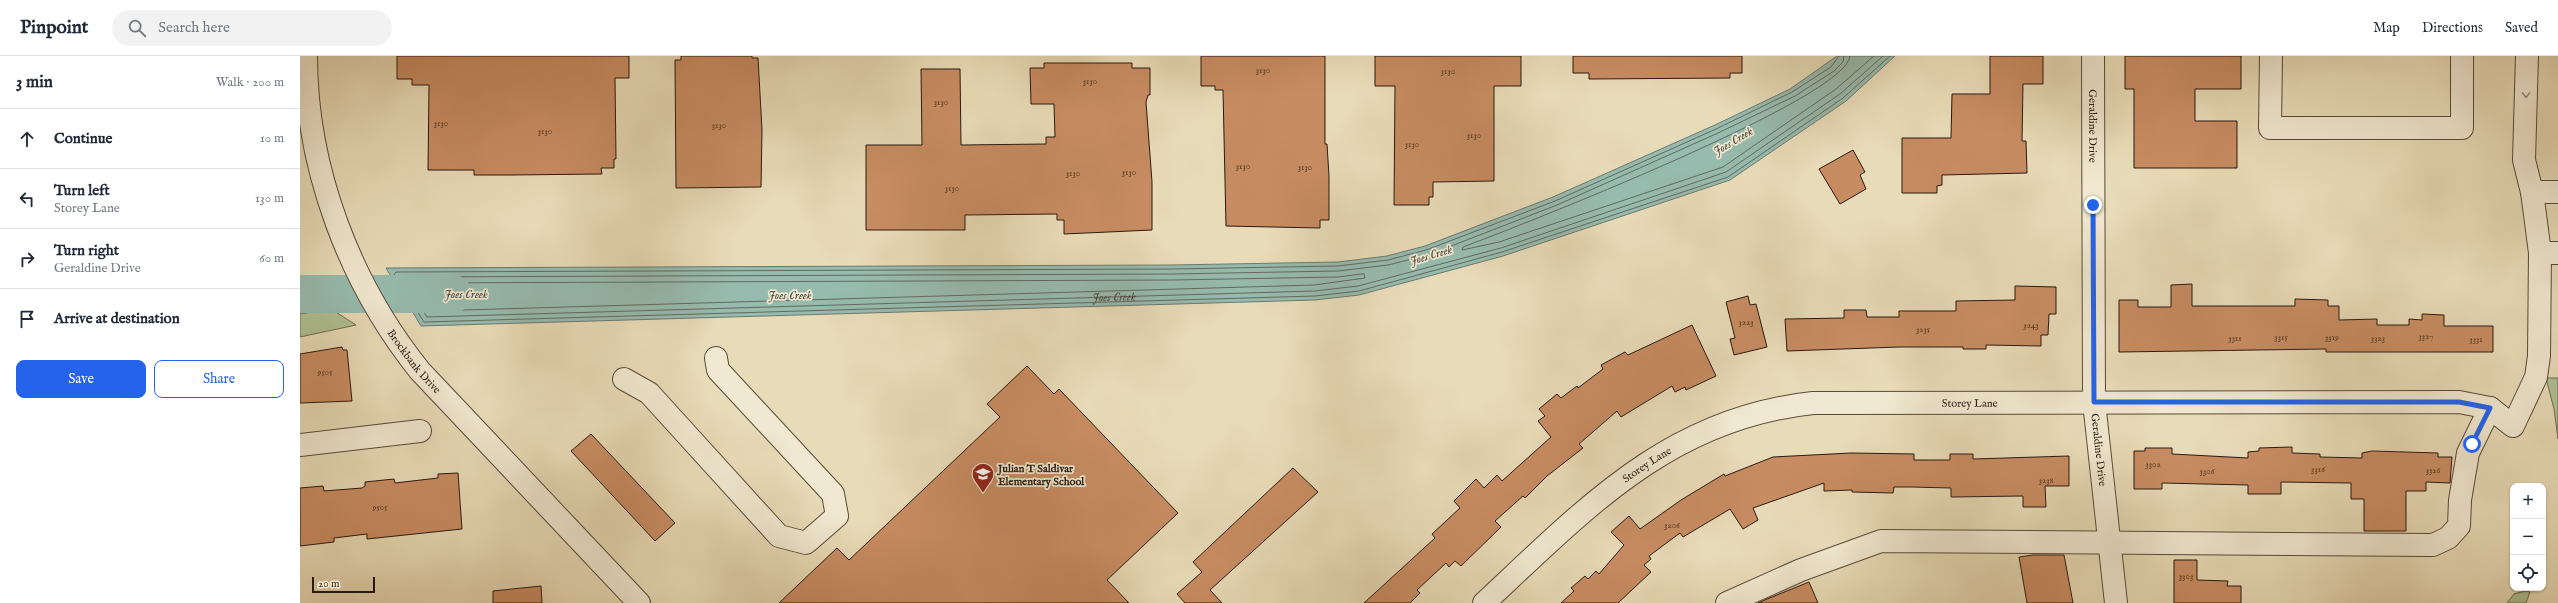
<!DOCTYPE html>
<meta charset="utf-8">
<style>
body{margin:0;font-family:"IM FELL English",serif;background:#f2f2f3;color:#1f2937}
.controls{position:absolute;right:12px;bottom:12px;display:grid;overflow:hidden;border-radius:8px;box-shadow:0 1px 3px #0004}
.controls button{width:36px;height:36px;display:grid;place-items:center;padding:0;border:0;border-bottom:1px solid #e0e1e3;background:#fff;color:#1f2937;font:20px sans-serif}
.scale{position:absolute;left:12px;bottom:10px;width:63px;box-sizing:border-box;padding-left:4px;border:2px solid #291911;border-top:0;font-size:11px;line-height:14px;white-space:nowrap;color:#291911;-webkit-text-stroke:3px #f0e8d0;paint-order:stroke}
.stop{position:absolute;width:12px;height:12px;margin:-9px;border:3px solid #2563eb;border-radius:50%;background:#fff}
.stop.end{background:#2563eb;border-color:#fff;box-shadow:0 1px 4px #0008}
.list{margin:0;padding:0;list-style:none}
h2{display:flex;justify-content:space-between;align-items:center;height:52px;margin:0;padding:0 16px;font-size:17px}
h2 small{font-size:13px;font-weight:400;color:#747a83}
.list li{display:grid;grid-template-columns:26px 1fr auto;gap:12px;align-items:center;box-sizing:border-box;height:60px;padding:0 16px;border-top:1px solid #e0e1e3}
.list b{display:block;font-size:15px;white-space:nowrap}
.list p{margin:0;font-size:13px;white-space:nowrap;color:#747a83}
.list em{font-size:13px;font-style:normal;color:#747a83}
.actions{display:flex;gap:8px;padding:12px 16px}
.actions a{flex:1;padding:9px 0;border:1px solid #2563eb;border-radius:8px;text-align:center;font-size:14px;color:#2563eb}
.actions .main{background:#2563eb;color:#fff}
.icon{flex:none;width:22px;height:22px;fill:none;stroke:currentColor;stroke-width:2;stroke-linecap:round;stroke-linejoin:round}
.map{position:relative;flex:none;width:2258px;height:547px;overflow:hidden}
header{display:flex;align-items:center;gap:24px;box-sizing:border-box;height:56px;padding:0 20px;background:#fff;border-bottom:1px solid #e0e1e3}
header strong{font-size:19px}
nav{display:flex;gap:22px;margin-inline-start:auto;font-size:14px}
.search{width:280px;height:36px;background:#f2f2f3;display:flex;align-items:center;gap:10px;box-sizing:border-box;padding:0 14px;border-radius:22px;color:#747a83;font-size:15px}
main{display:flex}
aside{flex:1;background:#fff}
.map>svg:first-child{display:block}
</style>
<header>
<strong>Pinpoint</strong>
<div class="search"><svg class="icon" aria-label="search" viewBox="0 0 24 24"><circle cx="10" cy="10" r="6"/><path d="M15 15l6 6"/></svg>Search here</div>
<nav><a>Map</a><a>Directions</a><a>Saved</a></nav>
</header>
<main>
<aside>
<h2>3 min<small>Walk · 200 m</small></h2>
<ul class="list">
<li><svg class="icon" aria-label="ahead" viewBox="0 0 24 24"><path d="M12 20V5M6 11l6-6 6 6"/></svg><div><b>Continue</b></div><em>10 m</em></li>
<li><svg class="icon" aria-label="left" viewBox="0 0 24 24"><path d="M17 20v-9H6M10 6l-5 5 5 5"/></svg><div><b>Turn left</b><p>Storey Lane</p></div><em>130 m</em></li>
<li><svg class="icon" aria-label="right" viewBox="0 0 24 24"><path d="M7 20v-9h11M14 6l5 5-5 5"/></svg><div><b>Turn right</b><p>Geraldine Drive</p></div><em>60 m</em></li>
<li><svg class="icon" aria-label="arrive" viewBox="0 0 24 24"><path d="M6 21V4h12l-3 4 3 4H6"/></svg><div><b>Arrive at destination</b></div></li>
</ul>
<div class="actions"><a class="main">Save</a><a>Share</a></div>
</aside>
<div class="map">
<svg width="2258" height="547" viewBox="0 0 2258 547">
<rect width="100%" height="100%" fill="#e8dbb7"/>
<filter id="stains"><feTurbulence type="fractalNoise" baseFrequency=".005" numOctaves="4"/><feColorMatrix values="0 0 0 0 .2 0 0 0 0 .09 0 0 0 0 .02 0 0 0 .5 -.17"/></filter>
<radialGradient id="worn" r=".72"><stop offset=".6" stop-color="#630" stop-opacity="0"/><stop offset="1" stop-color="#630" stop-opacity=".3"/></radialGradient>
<!-- green -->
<path fill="#afc193" stroke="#6c6d52" d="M 31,253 L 56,269 L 0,281 L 0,258 Z
M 2246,322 L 2258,322 L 2258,383 L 2254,353 Z
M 2225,535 L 2230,536 L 2226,547 L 2207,547 L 2214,538 Z"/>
<!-- water -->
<path fill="#97bbaf" stroke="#6b7a70" d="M 1537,0 L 1595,0 L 1546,45 L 1430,124 L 1203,200 L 1059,239 L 1015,244 L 121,270 L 86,212 L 872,209 L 1038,206 L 1087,200 L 1125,190 L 1253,141 L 1415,69 L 1490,33 Z"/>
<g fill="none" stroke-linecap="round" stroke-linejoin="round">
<!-- shore -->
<g stroke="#606a60" stroke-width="1">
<path d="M 1539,0 L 1531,11 L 1492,36 L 1416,73 L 1255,145 L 1126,194 L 1088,204 L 1038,210 L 872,213 L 96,216 L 94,219 L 124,266 L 1015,240 L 1059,235 L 1202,196 L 1428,121 L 1543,42 L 1590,0"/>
<path id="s1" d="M 1544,0 L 1543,6 L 1534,15 L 1495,40 L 1418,77 L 1257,149 L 1128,199 L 1088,209 L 1038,215 L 872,218 L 105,221 L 103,224 L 127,261 L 1015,235 L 1058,230 L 1201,192 L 1426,116 L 1540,38 L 1583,0"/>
<path d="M 1550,0 C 1549,42 1214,172 1163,191 L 1162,194 L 1199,186 L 1423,111 L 1536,33 L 1574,0"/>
<path d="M 1064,218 L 1065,222 L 1014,229 L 130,255 L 114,229 L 116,227 L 872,224 L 1038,221 Z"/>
</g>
<!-- river -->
<path stroke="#97bbaf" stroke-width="38" d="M 0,238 L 153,238"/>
</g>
<!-- building -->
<path fill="#c88c62" stroke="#291911" d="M 97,0 L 329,0 L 329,22 L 315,22 L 316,103 L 314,103 L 314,112 L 301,112 L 302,118 L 211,119 L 174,119 L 174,114 L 128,114 L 129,29 L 112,29 L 112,23 L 97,23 Z
M 381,0 L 452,0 L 452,2 L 458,2 L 462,74 L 461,131 L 376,132 L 375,4 L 381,4 Z
M 901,0 L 1025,0 L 1025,88 L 1027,88 L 1029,120 L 1029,164 L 1020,164 L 1020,172 L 926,170 L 923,34 L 915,34 L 915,30 L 901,30 Z
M 1075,0 L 1221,0 L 1221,30 L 1194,30 L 1194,125 L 1133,126 L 1133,141 L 1129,141 L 1129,149 L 1094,149 L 1095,30 L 1075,30 Z
M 1273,0 L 1442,0 L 1442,17 L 1430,17 L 1430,22 L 1289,23 L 1289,17 L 1273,17 Z
M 1690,0 L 1743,0 L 1743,28 L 1723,28 L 1722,85 L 1726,85 L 1727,117 L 1642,119 L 1642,129 L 1637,130 L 1637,137 L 1602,137 L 1602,82 L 1651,82 L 1652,38 L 1690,38 Z
M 1825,0 L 1941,0 L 1941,33 L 1895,33 L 1895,65 L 1937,65 L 1937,112 L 1834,112 L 1834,33 L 1825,33 Z
M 744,7 L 832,7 L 832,12 L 850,12 L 850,39 L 848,39 L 846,46 L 852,126 L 852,174 L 764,178 L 764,164 L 757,164 L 757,158 L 665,159 L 665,174 L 566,174 L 566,89 L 622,89 L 621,13 L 660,13 L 661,89 L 746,88 L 746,81 L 755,81 L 754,48 L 731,48 L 730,12 L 744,12 Z
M 1553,94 L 1565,116 L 1560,119 L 1566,133 L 1540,148 L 1519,113 Z
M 1892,228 L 1892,250 L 1995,250 L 1995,243 L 2028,244 L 2028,250 L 2039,250 L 2039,264 L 2077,263 L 2077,269 L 2109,269 L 2109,263 L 2122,264 L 2122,258 L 2144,259 L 2144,270 L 2193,270 L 2193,296 L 2026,296 L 2026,293 L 1819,296 L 1819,244 L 1838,244 L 1838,251 L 1871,251 L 1871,229 Z
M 1715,230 L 1756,231 L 1756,258 L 1749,258 L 1748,279 L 1741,279 L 1741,290 L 1686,289 L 1686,293 L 1663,293 L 1663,291 L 1599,291 L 1487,295 L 1485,263 L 1544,262 L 1544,254 L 1566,254 L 1567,261 L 1599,261 L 1599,255 L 1656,255 L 1656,245 L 1715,244 Z
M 1448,240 L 1450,249 L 1456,248 L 1467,291 L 1434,299 L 1430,283 L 1435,282 L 1426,246 Z
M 1392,269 L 1416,320 L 1386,334 L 1385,331 L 1375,336 L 1372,330 L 1321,361 L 1317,355 L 1279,388 L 1283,392 L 1247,420 L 1225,442 L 1223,440 L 1195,465 L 1201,471 L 1161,510 L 1155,505 L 1149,511 L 1146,507 L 1117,534 L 1120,537 L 1110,547 L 1064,547 L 1135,482 L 1132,478 L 1160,452 L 1154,445 L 1176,423 L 1184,432 L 1197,419 L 1202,425 L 1251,381 L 1238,365 L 1245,360 L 1239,353 L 1257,338 L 1261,342 L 1277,330 L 1278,332 L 1303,313 L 1301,309 L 1325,296 L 1328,299 Z
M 42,291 L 43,294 L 47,294 L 52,345 L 0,347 L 0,298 Z
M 727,310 L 754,338 L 759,333 L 878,457 L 807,524 L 829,547 L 479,547 L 537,492 L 549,504 L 700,361 L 687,348 Z
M 291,378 L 375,467 L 355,485 L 271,395 Z
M 1992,391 L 1992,397 L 2020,398 L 2020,401 L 2062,402 L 2062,397 L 2072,395 L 2138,397 L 2138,401 L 2152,401 L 2150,427 L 2126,426 L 2126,435 L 2106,435 L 2106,475 L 2064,475 L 2064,443 L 2051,443 L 2051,427 L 1981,426 L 1981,438 L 1948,438 L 1948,429 L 1862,427 L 1862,433 L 1834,433 L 1834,395 L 1845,395 L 1845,392 L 1872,392 L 1872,398 L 1948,402 L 1948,396 L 1959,395 L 1959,392 Z
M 1551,397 L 1614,398 L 1614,404 L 1650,404 L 1650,398 L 1673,398 L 1673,403 L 1769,400 L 1769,430 L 1745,430 L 1746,451 L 1723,451 L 1723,440 L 1651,441 L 1651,432 L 1612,431 L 1594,431 L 1593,437 L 1552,436 L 1552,434 L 1524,435 L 1524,427 L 1453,452 L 1458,464 L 1443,473 L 1430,453 L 1383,481 L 1380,477 L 1349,500 L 1351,503 L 1344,509 L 1351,516 L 1318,547 L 1261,547 L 1274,535 L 1271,532 L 1285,520 L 1288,523 L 1296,515 L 1299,518 L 1324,489 L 1311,476 L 1329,460 L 1340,473 L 1381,444 L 1424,418 L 1425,420 L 1473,401 Z
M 993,412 L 1018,436 L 910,534 L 922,547 L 885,547 L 877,538 L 902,516 L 893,506 Z
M 158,417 L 162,473 L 67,483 L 67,478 L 34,482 L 34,486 L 0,490 L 0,432 L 23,430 L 24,435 L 62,432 L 65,430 L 65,426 L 94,423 L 95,427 L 138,422 L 138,418 Z
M 1733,499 L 1764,499 L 1773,547 L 1727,547 L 1719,501 Z
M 1874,504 L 1897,504 L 1897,524 L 1928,525 L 1927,530 L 1941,530 L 1941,547 L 1874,547 Z
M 1509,526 L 1518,547 L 1458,547 L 1467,543 Z
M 241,530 L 242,547 L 193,547 L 193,535 Z"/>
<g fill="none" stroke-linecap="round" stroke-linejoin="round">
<!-- minor casing -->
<g stroke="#594a3a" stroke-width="24">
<g id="minor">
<path id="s2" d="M 6,0 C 6,113 50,228 120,315 L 339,547"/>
<path id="s3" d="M 1793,0 L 1794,346 L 1816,547"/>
<path d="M 1971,0 L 1970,72 L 2162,72 L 2162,0"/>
<path d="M 2227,0 L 2224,104 L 2232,136 L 2240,197 L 2258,197"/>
<path d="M 2232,136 L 2258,136"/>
<path d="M 324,323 L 349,337 L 479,480 L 506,487 L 537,460 L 533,438 L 418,314 L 416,302"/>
<path d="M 0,389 L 120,375"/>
<path id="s4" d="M 1184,547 C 1285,453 1369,362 1513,347 L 2159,346 L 2190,352 L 2213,370 L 2236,321 L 2239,300 L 2240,197"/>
<path d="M 1427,547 L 1501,514 L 1581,485 L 2133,489 L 2148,482 L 2159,470 L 2160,444 L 2168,397 L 2190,352"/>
</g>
</g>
<!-- minor -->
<use href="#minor" stroke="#f0e8d0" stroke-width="22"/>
</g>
<!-- one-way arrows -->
<defs><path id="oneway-chevron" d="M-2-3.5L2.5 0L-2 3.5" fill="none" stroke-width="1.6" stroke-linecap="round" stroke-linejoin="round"/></defs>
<use stroke="#968b7a" href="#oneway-chevron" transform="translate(2226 39) rotate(91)"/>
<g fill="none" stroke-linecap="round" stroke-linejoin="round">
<!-- route -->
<path stroke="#2563eb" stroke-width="5" d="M 1793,149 L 1794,346 L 2159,346 L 2190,352 L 2172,388"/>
</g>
<!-- icons -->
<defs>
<g id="school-pin" transform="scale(1.15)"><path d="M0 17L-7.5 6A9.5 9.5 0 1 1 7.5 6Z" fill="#8f2418" stroke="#f0e8d0"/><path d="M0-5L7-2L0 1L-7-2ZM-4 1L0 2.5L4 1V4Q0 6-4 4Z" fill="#fff"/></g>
</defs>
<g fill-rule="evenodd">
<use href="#school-pin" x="683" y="418"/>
</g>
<g text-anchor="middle" stroke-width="3.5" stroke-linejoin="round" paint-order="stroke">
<!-- number labels -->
<g font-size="9" fill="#513625">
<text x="963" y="17">3130</text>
<text x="1148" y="18">3130</text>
<text x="790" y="28">3130</text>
<text x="641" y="49">3130</text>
<text x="141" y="70">3130</text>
<text x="419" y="72">3130</text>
<text x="245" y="78">3130</text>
<text x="1174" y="82">3130</text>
<text x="1112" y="91">3130</text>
<text x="943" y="113">3130</text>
<text x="1005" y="114">3130</text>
<text x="829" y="119">3130</text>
<text x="773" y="120">3130</text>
<text x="652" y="135">3130</text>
<text x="1446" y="269">3223</text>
<text x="1731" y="272">3243</text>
<text x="1623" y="276">3235</text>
<text x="2126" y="283">3327</text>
<text x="1981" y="284">3315</text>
<text x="2032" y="284">3319</text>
<text x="1935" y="285">3311</text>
<text x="2078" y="285">3323</text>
<text x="2176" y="286">3331</text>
<text x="25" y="319">9505</text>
<text x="1853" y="411">3302</text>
<text x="2018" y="416">3316</text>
<text x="2133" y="417">3326</text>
<text x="1907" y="418">3306</text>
<text x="1746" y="427">3238</text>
<text x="80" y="454">9505</text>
<text x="1372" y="472">3206</text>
<text x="1886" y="523">3303</text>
</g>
<!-- street labels -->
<g font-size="11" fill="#291911" stroke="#f0e8d0">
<text dy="4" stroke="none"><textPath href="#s3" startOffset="70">Geraldine Drive</textPath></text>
<text dy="4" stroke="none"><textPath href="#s2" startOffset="330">Brockbank Drive</textPath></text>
<text dy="4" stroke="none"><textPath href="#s4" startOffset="550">Storey Lane</textPath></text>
<text dy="4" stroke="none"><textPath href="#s3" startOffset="394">Geraldine Drive</textPath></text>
<text dy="4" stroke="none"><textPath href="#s4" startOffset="214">Storey Lane</textPath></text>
</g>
<!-- poi labels -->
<g font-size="11" font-weight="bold" fill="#291911" stroke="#f0e8d0" text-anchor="start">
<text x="698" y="416">Julian T Saldivar<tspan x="698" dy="13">Elementary School</tspan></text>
</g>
<!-- water labels -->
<g font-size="12" font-style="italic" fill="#4a4a40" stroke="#f0e8d0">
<text transform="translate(1433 85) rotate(-31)" y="4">Joes Creek</text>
<text transform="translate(1131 199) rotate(-17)" y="4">Joes Creek</text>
<text x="166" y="242">Joes Creek</text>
<text x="490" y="243">Joes Creek</text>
<text dy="4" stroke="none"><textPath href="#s1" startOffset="2225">Joes Creek</textPath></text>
</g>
</g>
<rect width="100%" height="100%" filter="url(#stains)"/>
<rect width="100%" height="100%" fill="url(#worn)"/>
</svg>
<div class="controls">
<button>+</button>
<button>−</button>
<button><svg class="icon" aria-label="locate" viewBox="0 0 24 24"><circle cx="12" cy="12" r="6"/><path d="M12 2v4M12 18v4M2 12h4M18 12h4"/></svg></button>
</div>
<div class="scale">20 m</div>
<div class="stop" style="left:2172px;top:388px"></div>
<div class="stop end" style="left:1793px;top:149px"></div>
</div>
</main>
